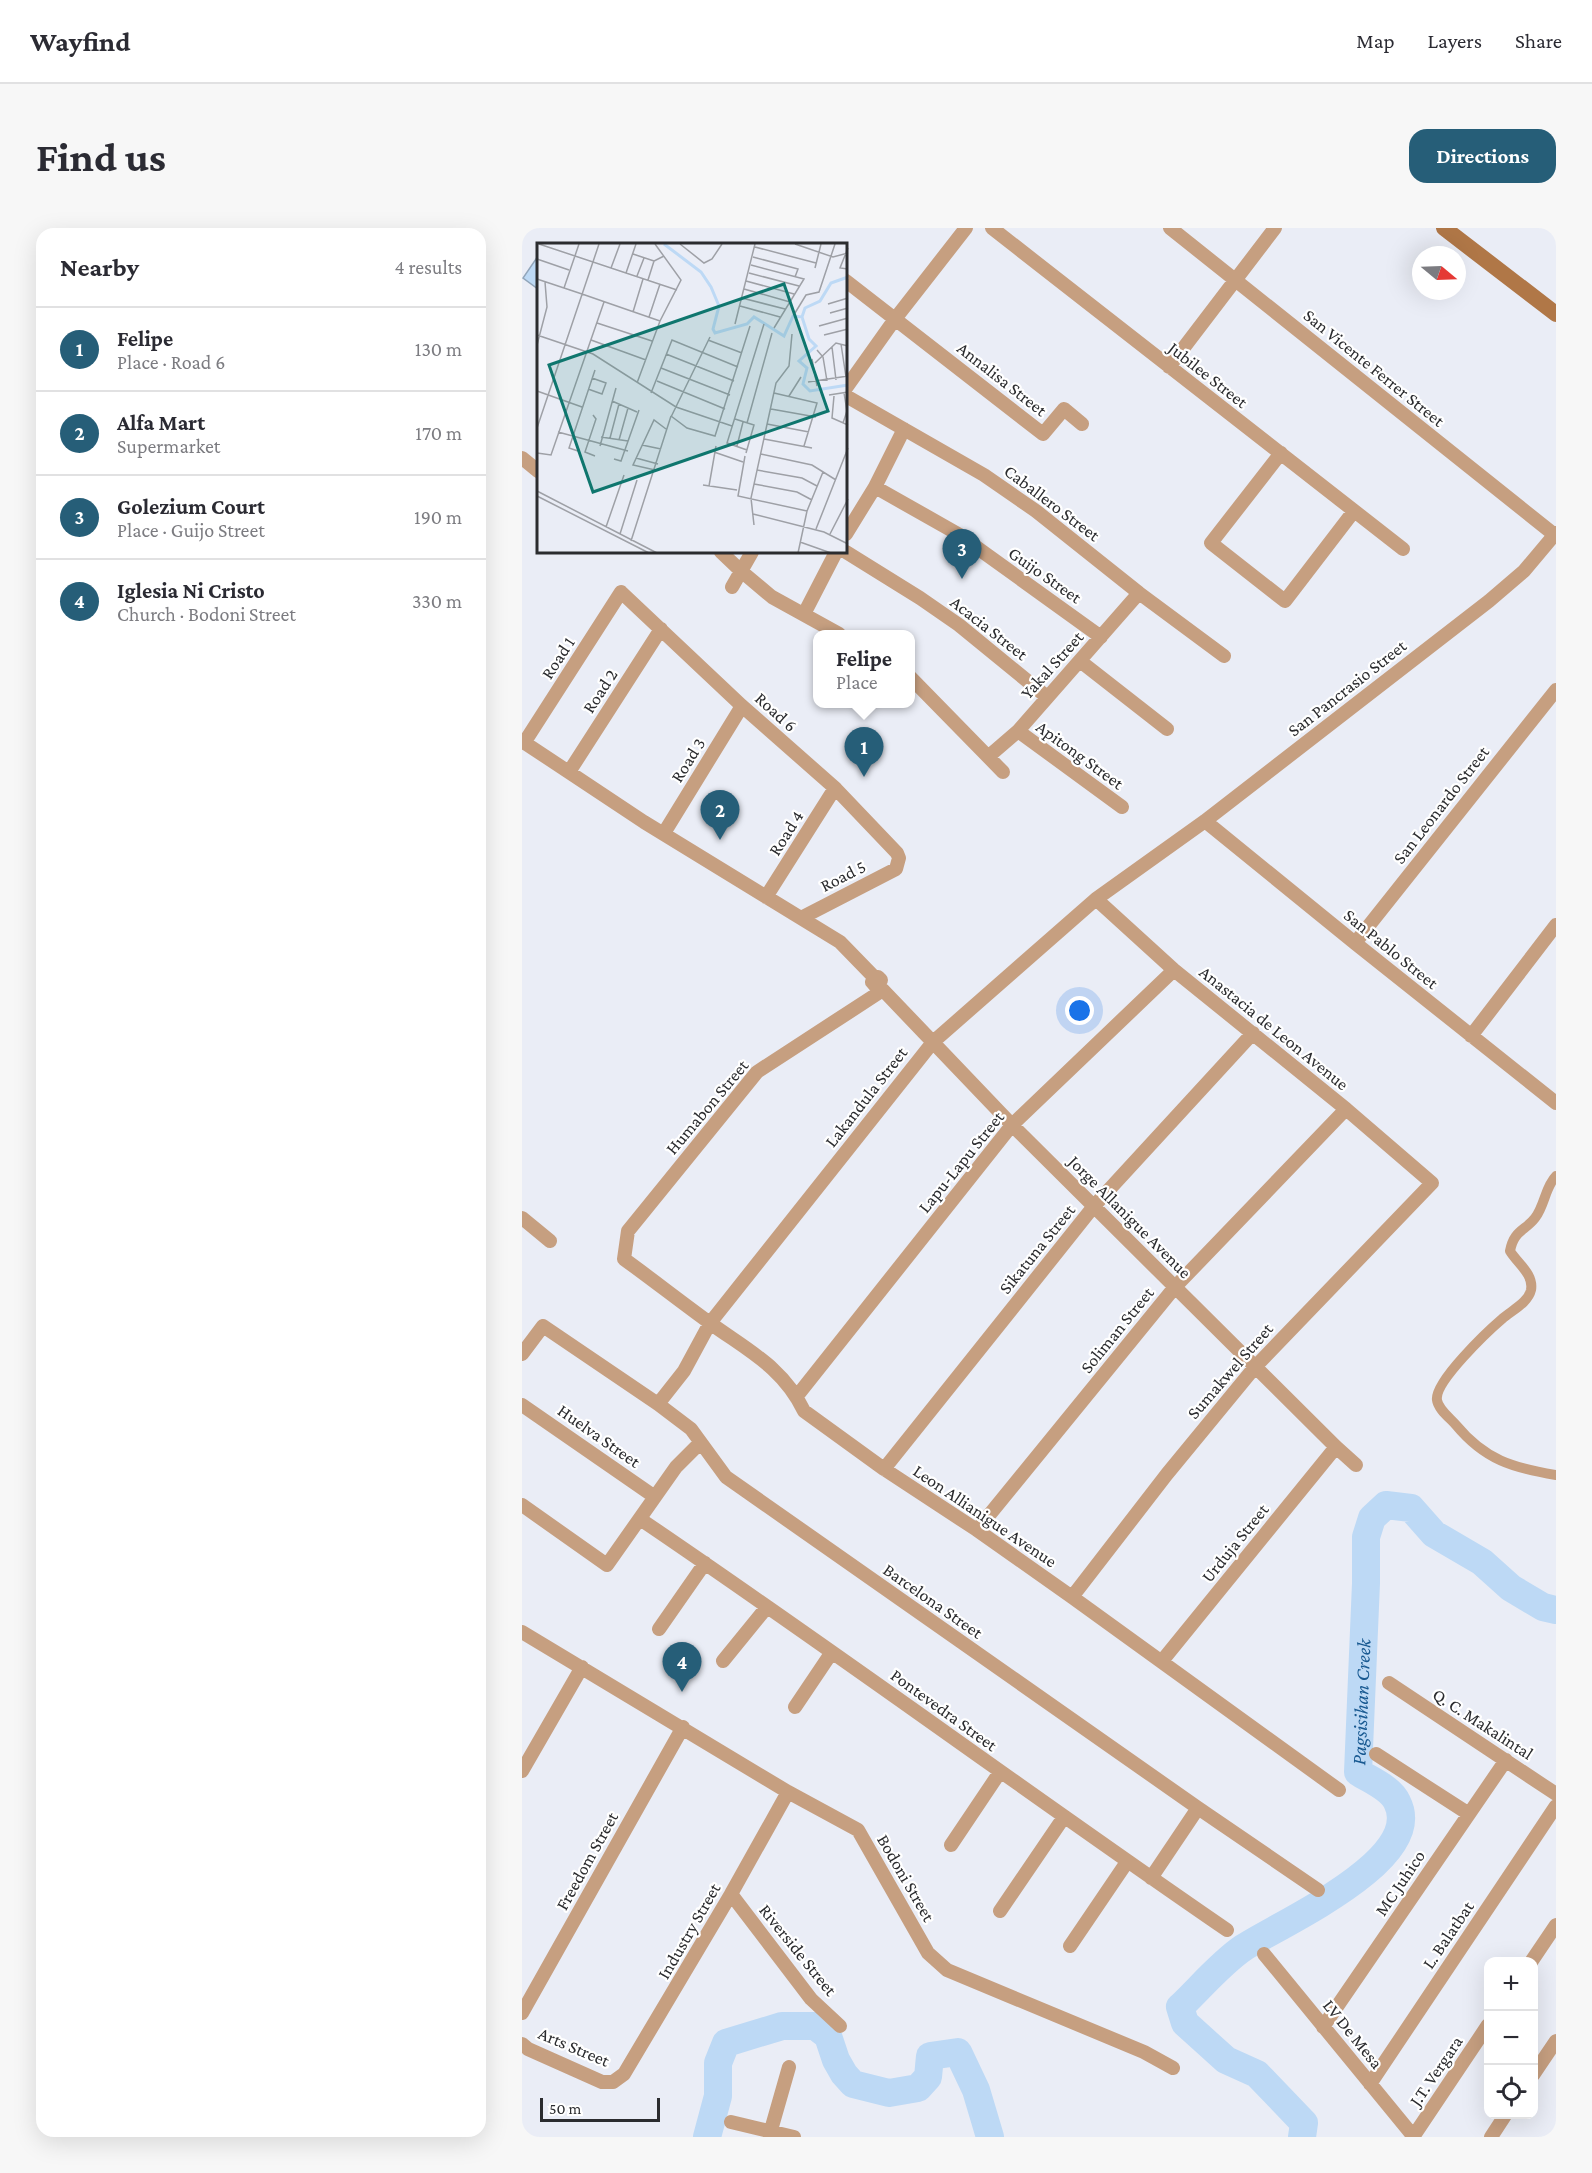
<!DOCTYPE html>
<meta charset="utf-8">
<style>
body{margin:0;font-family:"Crimson Pro",serif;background:#f7f7f7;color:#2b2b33}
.controls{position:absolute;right:18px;bottom:18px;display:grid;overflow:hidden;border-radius:12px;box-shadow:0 6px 24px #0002}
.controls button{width:54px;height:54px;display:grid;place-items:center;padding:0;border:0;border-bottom:2px solid #e1e1e2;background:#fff;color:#2b2b33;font:30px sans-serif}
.compass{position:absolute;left:890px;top:18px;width:54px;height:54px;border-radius:50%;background:#fff;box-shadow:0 6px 24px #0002;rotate:109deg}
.scale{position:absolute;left:18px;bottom:15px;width:120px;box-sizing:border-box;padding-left:6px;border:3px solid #2b2c2f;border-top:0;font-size:16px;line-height:21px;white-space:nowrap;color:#2b2c2f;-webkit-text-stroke:4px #fff;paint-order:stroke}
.you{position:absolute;left:558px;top:783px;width:21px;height:21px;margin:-15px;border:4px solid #fff;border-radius:50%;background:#1a73e8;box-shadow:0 0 0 9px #1a73e833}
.badge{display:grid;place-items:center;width:39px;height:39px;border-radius:50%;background:#265e78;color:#fff;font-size:20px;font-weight:700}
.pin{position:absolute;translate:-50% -50px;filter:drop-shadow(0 2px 3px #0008)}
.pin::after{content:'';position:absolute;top:32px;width:21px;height:18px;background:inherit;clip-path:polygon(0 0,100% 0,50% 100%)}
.popup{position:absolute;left:291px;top:402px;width:102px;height:78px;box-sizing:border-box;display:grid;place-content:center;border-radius:12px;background:#fff;filter:drop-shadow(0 2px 4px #0005);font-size:20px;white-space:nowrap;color:#7c7c81}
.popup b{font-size:22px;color:#2b2b33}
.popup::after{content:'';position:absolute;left:50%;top:100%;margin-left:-12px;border:12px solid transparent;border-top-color:#fff}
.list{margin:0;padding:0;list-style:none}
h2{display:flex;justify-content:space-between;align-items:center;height:78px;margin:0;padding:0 24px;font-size:26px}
h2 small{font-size:20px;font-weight:400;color:#7c7c81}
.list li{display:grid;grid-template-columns:39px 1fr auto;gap:18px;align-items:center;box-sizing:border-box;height:84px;padding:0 24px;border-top:2px solid #e1e1e2}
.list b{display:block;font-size:22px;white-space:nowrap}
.list p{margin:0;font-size:20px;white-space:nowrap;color:#7c7c81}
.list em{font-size:20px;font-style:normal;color:#7c7c81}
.icon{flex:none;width:33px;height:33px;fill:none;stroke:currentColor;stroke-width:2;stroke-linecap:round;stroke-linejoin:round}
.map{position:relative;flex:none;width:1034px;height:1909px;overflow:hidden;border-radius:18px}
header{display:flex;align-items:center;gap:36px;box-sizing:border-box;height:84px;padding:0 30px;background:#fff;border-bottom:2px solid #e1e1e2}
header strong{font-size:28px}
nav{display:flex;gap:33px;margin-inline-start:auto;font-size:21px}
.intro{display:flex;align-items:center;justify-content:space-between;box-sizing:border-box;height:144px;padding:0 36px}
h1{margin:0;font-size:42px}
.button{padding:15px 27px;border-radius:18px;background:#265e78;color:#fff;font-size:21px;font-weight:700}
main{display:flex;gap:36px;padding:0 36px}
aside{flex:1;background:#fff;border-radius:18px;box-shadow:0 6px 24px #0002}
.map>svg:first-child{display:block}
</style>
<header>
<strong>Wayfind</strong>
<nav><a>Map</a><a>Layers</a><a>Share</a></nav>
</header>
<div class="intro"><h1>Find us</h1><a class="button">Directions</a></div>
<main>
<aside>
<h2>Nearby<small>4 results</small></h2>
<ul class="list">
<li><span class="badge">1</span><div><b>Felipe</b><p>Place · Road 6</p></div><em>130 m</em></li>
<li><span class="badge">2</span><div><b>Alfa Mart</b><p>Supermarket</p></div><em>170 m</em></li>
<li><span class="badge">3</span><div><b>Golezium Court</b><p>Place · Guijo Street</p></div><em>190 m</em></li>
<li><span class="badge">4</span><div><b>Iglesia Ni Cristo</b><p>Church · Bodoni Street</p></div><em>330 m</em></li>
</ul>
</aside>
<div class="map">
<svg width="1034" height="1909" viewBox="0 0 1034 1909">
<rect width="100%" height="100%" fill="#eaedf6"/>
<!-- water -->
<path fill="#bdd9f5" stroke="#91a5ba" stroke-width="1.5" d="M 16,28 L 16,61 L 1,50 Z"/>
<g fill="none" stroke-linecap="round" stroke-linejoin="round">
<!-- river -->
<g stroke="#bdd9f5" stroke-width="28">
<path d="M 185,1909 L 196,1868 L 196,1835 L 204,1815 L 260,1798 L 293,1798 L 306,1808 L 314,1832 L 322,1846 L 331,1856 L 367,1865 L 396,1860 L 406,1849 L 408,1828 L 436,1824 L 454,1862 L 468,1909"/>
<path id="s1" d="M 780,1909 L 782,1895 L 735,1846 L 704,1832 L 663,1795 L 658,1779 C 677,1761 700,1734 721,1720 C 757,1696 905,1632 875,1574 C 869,1560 848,1552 836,1544 L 844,1355 L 844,1309 L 850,1290 L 864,1277 L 889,1280 L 912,1306 L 960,1334 L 989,1360 L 1021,1379 L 1034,1382"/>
</g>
<!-- pedestrian -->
<path stroke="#c69f80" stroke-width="10" d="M 1034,948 C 1023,959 1023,977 1013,990 C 1003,1003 992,1002 988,1023 C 995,1035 1012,1046 1009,1062 C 1006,1075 990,1082 980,1091 C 966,1103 912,1154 915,1172 C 916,1181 928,1190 934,1197 C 963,1232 991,1240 1034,1247"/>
<!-- minor -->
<path stroke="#c69f80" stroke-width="14" d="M 470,0 L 881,321
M 648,0 L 1034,308
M 324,53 L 521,206 L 542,181 L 560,196
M 647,139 L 753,0
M 324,160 L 373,91 L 444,0
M 324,168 L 462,247 L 514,283 L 617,365 L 702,428
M 759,225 L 689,315 L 763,373 L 832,283
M 0,230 L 16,243
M 353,259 L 436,306 L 579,409
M 324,306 L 353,259 L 382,201
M 199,324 L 219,343 L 250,369 L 317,406
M 324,324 L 398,370 L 437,397 L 525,469
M 210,359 L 230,324
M 282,386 L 314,324
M 558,433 L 645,501
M 388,449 L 481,544
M 496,503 L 600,579
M 0,513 L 122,594 L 318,714 L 352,749 L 356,749 L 359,752
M 2,515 L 99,364 L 220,478 L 313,560 L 375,625 L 377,630 L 374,641 L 279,690
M 467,528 L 496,503 L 617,365
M 47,544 L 139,401
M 683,593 L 833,715 L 1034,875
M 142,605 L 220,478
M 244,669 L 313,560
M 833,715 L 1034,462
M 352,749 L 350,754 L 356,761 L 361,762 L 490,897 L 814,1219 L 834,1237
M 361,762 L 235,844 L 106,1003 L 102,1031 C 131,1052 159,1074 188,1095 C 225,1122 261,1139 282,1183 L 362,1241 L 455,1302 L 550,1369 L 817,1562
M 949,808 L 1034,697
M 0,990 L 28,1013
M 0,1126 L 21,1098 L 136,1176 L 169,1201 L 204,1249 L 676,1580 L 796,1662
M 275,1168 L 490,897 L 652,742
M 136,1176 L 162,1143 L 188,1095 L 411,814 L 574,671 L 683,593 L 967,373 L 1002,343 L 1034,305
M 0,1177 L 133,1269
M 362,1241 L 572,978 L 731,805
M 0,1277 L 85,1337 L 154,1239 L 178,1215
M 118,1291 C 316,1425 508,1567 705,1702
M 455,1302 L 653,1059 L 824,881
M 550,1369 L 645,1246 L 733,1139 L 910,955 L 824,881 L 652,742 L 574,671
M 137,1401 L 183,1335
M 0,1404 L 266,1564 L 336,1602 L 406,1725 L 425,1742 L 622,1824 L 651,1840
M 201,1433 L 245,1379
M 640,1433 L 814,1219
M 867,1455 L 1034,1566
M 273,1479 L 310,1424
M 854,1526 L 947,1586
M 0,1543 L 60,1439
M 429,1617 L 478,1544
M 629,1650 L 676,1580
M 209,1666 L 289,1771 L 318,1798
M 478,1683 L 542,1589
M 548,1718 L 605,1634
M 742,1726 L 892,1909
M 1009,1734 L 1034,1697
M 0,1785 L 161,1499
M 801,1799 L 984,1532
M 0,1816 L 6,1821 L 80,1854 L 91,1854 L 102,1846 L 209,1666 L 266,1564
M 1011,1847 L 1034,1813
M 848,1856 L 1034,1578
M 209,1894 L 272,1909
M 247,1909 L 267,1839
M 891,1909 L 966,1797
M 969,1909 L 984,1886"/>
<!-- secondary -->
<path stroke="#b07747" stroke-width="16" d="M 922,0 L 1034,86"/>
</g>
<g text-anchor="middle" stroke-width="4.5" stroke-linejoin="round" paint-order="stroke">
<!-- street labels -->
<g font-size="18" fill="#2b2c2f" stroke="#fff">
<text transform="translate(852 140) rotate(39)" y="6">San Vicente Ferrer Street</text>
<text transform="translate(686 147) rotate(38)" y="6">Jubilee Street</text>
<text transform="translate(480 151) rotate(38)" y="6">Annalisa Street</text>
<text transform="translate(530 275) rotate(37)" y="6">Caballero Street</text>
<text transform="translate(523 347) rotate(35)" y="6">Guijo Street</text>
<text transform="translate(467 400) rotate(38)" y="6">Acacia Street</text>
<text transform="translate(36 430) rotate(-57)" y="6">Road 1</text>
<text transform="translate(530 437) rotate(-48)" y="6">Yakal Street</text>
<text transform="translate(825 460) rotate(-38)" y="6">San Pancrasio Street</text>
<text transform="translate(78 463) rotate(-57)" y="6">Road 2</text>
<text transform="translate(254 484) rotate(42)" y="6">Road 6</text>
<text transform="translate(558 527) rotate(36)" y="6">Apitong Street</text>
<text transform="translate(166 532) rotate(-58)" y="6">Road 3</text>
<text transform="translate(919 577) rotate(-52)" y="6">San Leonardo Street</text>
<text transform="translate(264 605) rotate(-58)" y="6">Road 4</text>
<text transform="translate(321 648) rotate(-27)" y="6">Road 5</text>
<text transform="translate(869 721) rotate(39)" y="6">San Pablo Street</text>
<text transform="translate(752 800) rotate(39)" y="6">Anastacia de Leon Avenue</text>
<text transform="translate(344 869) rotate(-52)" y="6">Lakandula Street</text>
<text transform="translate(185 879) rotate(-50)" y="6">Humabon Street</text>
<text transform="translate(439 934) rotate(-51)" y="6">Lapu-Lapu Street</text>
<text transform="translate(608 989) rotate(45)" y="6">Jorge Allanigue Avenue</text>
<text transform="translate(515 1021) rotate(-51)" y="6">Sikatuna Street</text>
<text transform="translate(595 1102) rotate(-51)" y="6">Soliman Street</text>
<text transform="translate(708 1143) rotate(-49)" y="6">Sumakwel Street</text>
<text transform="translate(77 1208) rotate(35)" y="6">Huelva Street</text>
<text transform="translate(463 1288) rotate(34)" y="6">Leon Allianigue Avenue</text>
<text transform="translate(713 1315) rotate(-51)" y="6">Urduja Street</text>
<text transform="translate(411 1373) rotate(35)" y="6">Barcelona Street</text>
<text transform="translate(422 1482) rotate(36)" y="6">Pontevedra Street</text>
<text transform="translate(961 1496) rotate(33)" y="6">Q. C. Makalintal</text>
<text transform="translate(65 1633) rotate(-61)" y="6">Freedom Street</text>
<text transform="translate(384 1650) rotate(60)" y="6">Bodoni Street</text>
<text transform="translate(878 1655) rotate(-56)" y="6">MC Juhico</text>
<text transform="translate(167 1703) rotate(-60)" y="6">Industry Street</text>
<text transform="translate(926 1707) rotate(-56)" y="6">L. Balatbat</text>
<text transform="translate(276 1722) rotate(51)" y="6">Riverside Street</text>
<text transform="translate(831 1806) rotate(51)" y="6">LV De Mesa</text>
<text transform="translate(52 1819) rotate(23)" y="6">Arts Street</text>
<text transform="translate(914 1843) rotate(-56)" y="6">J.T. Vergara</text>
</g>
<!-- water labels -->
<g font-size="20" font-style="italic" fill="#185991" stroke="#fff">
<text dy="7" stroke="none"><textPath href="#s1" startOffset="622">Pagsisihan Creek</textPath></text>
</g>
</g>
<!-- overview -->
<g transform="translate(15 15)">
<rect width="310" height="310" fill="#eaedf6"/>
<path fill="none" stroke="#bdd9f5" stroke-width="3" d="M 127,1 L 164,29 L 174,44 L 182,63 L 176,86 L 178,90 L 210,81 L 217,74 L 247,93 L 256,73 L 265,74 L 268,65 L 283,58 L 294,40 L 311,34M 265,74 L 272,96 L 279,103 L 262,118 L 270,125 L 266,141 L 273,148 L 311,142"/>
<path fill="none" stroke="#9ea0a6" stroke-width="1.5" d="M 2,1 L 140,47M 42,1 L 27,45 L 45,51M 143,1 L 167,20 L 175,16 L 185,1M 258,1 L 296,14 L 311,10M 218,4 L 279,20M 311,5 L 303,25 L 311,26M 96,11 L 117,18M 216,14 L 261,26 L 258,34M 0,16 L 32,27M 214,22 L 267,36 L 237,85M 74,25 L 83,1M 278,25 L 284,1M 89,30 L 99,1M 212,30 L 262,43M 100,33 L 107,15M 0,36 L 27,45M 111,37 L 117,18 L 127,13M 209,38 L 257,51M 207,46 L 253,59M 45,51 L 123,78M 205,55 L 248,66M 291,61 L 311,55M 203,63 L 243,74M 96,69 L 106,36M 258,70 L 269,52 L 282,49 L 298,1M 293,70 L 311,65M 112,74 L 123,41M 60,80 L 115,98M 198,81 L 218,1M 282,83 L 311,75M 0,92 L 56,111 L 139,164 L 195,183M 287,92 L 311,86M 54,97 L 109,117M 171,97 L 205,110M 304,101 L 309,134M 0,102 L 10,64 L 8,39M 295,104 L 299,137M 280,107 L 286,114 L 290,138M 129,111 L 197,138M 275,116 L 280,143M 278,120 L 299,100 L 311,103M 124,125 L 193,152M 120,138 L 188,166M 271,139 L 311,133M 100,140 L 123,78 L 144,37 L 118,1M 51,146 L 65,151 L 69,140 L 55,135M 0,148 L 45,164M 114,150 L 135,97 L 201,124M 237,150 L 280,160 L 267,203M 292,152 L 311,149M 252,153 L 264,134M 297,153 L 295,175 L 311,182M 75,158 L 100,169M 234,166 L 279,174M 56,172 L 59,176 L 48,209 L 58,213M 134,173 L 150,185 L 178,193 L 213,83M 134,174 L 173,94M 198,176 L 217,182 L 209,210M 210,180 L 235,90M 306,180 L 310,168 L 307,150M 230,181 L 272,189M 0,185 L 62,1M 21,189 L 91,208M 64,194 L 91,198M 73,195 L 82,161M 227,196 L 275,205M 82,197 L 91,165M 105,202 L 124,206M 63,203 L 79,145M 200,203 L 206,179M 210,207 L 190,200 L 227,81M 41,208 L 32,205 L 58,127M 177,209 L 206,219M 0,210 L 14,212 L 67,59M 224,211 L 275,222 L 299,237M 208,213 L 201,253 L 270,268M 99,215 L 121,221M 77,216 L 84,218 L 102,167M 118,227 L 96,222 L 117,177 L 129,186M 220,227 L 265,235 L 280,243M 217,241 L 260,249 L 275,257M 166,242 L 200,247M 172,243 L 179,203M 0,248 L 120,310M 0,253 L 112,310M 216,271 L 287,289 L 311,301M 217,282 L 214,255 L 239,140 L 252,123 L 255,91M 69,284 L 87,232M 279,286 L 311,205M 83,291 L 100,237M 293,291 L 311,256M 94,298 L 134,173M 263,299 L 294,310M 261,310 L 270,268 L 286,229"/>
<path fill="#0f766e" fill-opacity="0.15" stroke="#0f766e" stroke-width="3" d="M 247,41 L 291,168 L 56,249 L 12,122 Z"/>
<rect width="310" height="310" fill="none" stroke="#2b2c2f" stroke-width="3"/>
</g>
</svg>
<div class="controls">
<button>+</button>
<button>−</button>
<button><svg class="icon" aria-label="locate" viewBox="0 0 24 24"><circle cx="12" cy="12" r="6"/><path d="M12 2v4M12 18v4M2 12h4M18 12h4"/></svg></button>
</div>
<svg class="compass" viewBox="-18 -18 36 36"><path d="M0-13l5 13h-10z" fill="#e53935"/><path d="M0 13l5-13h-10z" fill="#7c7c81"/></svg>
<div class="scale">50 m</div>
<div class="you"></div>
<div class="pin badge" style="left:342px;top:549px">1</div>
<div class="popup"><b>Felipe</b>Place</div>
<div class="pin badge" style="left:198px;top:612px">2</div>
<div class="pin badge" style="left:440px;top:351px">3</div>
<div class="pin badge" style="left:160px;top:1464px">4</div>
</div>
</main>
